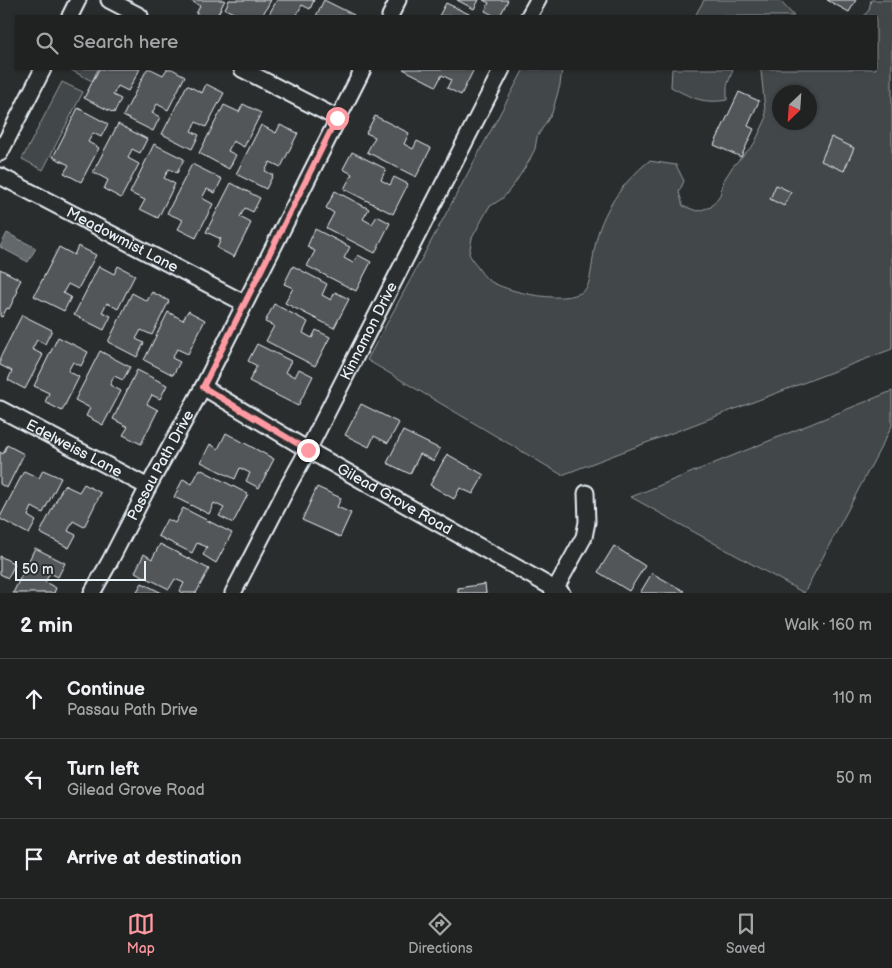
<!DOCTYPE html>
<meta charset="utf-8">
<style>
body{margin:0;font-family:"Balsamiq Sans",sans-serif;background:#2d2f2f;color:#f1f3f6}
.compass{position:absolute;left:772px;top:85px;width:45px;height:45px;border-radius:50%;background:#202222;box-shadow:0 1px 4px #0004;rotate:205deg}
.scale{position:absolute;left:15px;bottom:12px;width:131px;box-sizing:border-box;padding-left:5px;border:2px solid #e8f1f8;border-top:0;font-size:14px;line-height:18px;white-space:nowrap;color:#e8f1f8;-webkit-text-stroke:4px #2a2d2e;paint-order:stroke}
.stop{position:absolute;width:15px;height:15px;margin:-11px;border:4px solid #ff9aa2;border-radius:50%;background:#fff}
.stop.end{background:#ff9aa2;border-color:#fff;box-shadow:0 1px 5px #0008}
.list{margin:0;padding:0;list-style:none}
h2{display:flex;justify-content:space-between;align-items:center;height:65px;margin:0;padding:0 20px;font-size:21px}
h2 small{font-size:16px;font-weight:400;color:#a2a4a5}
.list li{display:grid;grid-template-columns:32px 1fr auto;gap:15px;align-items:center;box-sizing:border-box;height:80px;padding:0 20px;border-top:1px solid #3d3f40}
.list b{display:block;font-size:19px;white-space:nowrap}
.list p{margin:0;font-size:16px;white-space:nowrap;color:#a2a4a5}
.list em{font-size:16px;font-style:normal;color:#a2a4a5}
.icon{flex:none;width:28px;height:28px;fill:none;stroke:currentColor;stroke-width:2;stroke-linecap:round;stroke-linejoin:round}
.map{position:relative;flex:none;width:892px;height:593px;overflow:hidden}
.search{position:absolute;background:#202222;box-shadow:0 1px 4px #0004;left:15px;right:15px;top:15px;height:55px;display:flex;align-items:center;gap:12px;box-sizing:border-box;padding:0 18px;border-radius:0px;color:#a2a4a5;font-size:19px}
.sheet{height:305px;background:#202222}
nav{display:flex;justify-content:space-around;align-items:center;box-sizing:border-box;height:70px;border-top:1px solid #3d3f40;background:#202222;font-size:14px;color:#a2a4a5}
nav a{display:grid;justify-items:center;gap:2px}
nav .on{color:#ff9aa2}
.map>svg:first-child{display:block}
</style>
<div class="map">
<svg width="892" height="593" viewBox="0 0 892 593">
<rect width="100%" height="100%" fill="#2a2d2e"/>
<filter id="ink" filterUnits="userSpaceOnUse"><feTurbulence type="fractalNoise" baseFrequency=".02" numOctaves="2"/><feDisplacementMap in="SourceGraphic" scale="10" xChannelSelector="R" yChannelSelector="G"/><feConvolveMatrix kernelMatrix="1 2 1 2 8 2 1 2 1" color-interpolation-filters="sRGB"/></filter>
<g filter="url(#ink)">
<!-- green -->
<path fill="#424648" stroke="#959ca0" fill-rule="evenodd" d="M 704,0 L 779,0 L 794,16 L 695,16 Z
M 871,0 L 892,0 L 892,349 L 562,475 L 367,360 L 524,69 L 562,69 L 560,85 L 552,113 L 537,137 L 535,149 L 529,161 L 515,183 L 503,198 L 489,207 L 472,238 L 469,254 C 474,262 480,272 487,279 C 503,292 575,308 587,287 C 591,280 593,255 595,246 C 601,212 623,182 649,161 L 676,165 L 684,181 L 679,192 L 683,206 L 697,211 L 711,207 L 720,195 L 724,180 L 733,166 L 754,144 L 766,119 L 761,71 L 758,69 L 876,69 L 876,16 L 864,16 L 869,10 ZM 780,92 L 810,92 L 810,122 L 780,122 Z
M 69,69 L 98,69 L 92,81 Z
M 672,69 L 733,69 L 727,86 L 727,100 C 703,104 692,98 671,87 Z
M 62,82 L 83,92 L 43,170 L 22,159 Z
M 892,391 L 892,426 L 804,593 L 631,497 Z"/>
<!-- water -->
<path fill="#63686b" stroke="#989fa3" d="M 7,233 L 36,248 L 28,262 L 0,247 Z"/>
<!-- building -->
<path fill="#535759" stroke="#e8f1f8" d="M 190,0 L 225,0 L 217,16 L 200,16 L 196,14 L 200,6 Z
M 229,0 L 271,0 L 262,16 L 240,16 L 225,9 Z
M 277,0 L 314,0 L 310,9 L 302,5 L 297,14 L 302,16 L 268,16 Z
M 324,0 L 354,15 L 354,16 L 316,16 Z
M 457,0 L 479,0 L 474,9 Z
M 483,0 L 508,0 L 500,16 L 495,16 L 485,11 L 489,3 Z
M 827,0 L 856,0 L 849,12 Z
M 446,3 L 473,16 L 439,16 Z
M 99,69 L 140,69 L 128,91 L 118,86 L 113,95 L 121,99 L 114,113 L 84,98 Z
M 147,69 L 151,69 L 163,75 L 167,69 L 172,69 L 185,76 L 168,110 L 157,104 L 152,113 L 160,117 L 153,131 L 123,116 Z
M 403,69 L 474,69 L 461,95 L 447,88 L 451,80 L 442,75 L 436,86 Z
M 206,84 L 224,93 L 206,127 L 196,122 L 191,131 L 199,135 L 192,149 L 162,134 L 187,85 L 202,93 Z
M 739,92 L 759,101 L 748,126 L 754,129 L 741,157 L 714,145 Z
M 243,104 L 261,113 L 244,147 L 233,141 L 228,151 L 236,155 L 229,169 L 199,153 L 224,105 L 239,112 Z
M 78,108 L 108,124 L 101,137 L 93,133 L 88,142 L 99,148 L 81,182 L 64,173 L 69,165 L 53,157 Z
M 375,116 L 409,133 L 404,144 L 413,149 L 417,141 L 431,148 L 416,177 L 367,152 L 375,137 L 366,133 Z
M 118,124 L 147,139 L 140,153 L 132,149 L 128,158 L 139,164 L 121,198 L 104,189 L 108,180 L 93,172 Z
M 261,125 L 276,133 L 280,125 L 298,133 L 281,167 L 270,162 L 265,171 L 273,175 L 266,189 L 236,174 Z
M 831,137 L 854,148 L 844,171 L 821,161 Z
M 154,144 L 184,159 L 177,173 L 169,169 L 164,178 L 175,184 L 158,218 L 140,209 L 145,200 L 130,193 Z
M 352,152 L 386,169 L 381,180 L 390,185 L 394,177 L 408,184 L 393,214 L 344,189 L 352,174 L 343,169 Z
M 192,164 L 222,179 L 215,193 L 207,189 L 202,198 L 213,204 L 196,238 L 178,229 L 183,220 L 167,213 Z
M 231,183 L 260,198 L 253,212 L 245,208 L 240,217 L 251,223 L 234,257 L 217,248 L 221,239 L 206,232 Z
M 776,185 L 791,192 L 784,206 L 770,199 Z
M 335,191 L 369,209 L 363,219 L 372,224 L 377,216 L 390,223 L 375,253 L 326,228 L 334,213 L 326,208 Z
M 315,229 L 350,247 L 344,258 L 353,263 L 358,255 L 371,262 L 356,291 L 307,266 L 315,251 L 307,247 Z
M 78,246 L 96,255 L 78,289 L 68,284 L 63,293 L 71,297 L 64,311 L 34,296 L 59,247 L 74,255 Z
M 99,266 L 114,274 L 118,266 L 135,275 L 118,309 L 107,303 L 102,312 L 111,316 L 104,330 L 74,315 Z
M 293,266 L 327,284 L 322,295 L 331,300 L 335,292 L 349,299 L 334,328 L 285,303 L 293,288 L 284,284 Z
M 0,269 L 21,280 L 16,289 L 18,291 L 9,309 L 7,308 L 2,317 L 0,316 Z
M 152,292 L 169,301 L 152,335 L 141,330 L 136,339 L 144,343 L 137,357 L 108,342 L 132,293 L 147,301 Z
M 274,304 L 308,322 L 303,333 L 312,338 L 316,330 L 330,337 L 315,366 L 266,341 L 274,326 L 265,322 Z
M 188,311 L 205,320 L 188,354 L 177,349 L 172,358 L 180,362 L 173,375 L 144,360 L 168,312 L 183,320 Z
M 22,315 L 52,330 L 45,344 L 37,340 L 32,349 L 43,355 L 25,389 L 8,380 L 12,371 L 0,365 L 0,358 Z
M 58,337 L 88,352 L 81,366 L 73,362 L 68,371 L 79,377 L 62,411 L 45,402 L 49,393 L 34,386 Z
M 257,344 L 291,361 L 285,372 L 295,377 L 299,369 L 313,376 L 298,406 L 249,381 L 257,366 L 248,361 Z
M 100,351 L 130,367 L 123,380 L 114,376 L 110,385 L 121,391 L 103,425 L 86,416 L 90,408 L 75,400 Z
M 137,370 L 167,385 L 160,399 L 152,395 L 147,404 L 158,410 L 141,444 L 123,435 L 128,427 L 113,419 Z
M 361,404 L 399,423 L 388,443 L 374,436 L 369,447 L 345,435 Z
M 403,431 L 440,449 L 434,461 L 420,454 L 410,474 L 387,463 Z
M 226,433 L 274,459 L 259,488 L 246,481 L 250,473 L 240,468 L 235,479 L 201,462 L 210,444 L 218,449 Z
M 7,445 L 24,454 L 7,488 L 0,484 L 0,452 L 3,454 Z
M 447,454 L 484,475 L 473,494 L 460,488 L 454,499 L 430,485 Z
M 200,469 L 248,494 L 233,523 L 219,516 L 224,508 L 214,503 L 209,514 L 174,497 L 183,479 L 192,484 Z
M 43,470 L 61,478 L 43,513 L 32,507 L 28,516 L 36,521 L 29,534 L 0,519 L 0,517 L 24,471 L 39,478 Z
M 84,484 L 101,493 L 84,527 L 73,521 L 68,531 L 76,535 L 69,548 L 40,533 L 64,485 L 79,492 Z
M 317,487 L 341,498 L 337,507 L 351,513 L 340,537 L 302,520 Z
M 183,508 L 232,533 L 216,563 L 203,555 L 207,547 L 197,543 L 192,553 L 158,536 L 167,519 L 175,523 Z
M 160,544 L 209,569 L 196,593 L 183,593 L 180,591 L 184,583 L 175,579 L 169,589 L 135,572 L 144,554 L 152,559 Z
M 614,546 L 645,566 L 629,591 L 598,572 Z
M 35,548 L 65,563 L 58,577 L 50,573 L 45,582 L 56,588 L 54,593 L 13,593 Z
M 0,556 L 15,564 L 8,578 L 0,574 Z
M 652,573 L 684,591 L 683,593 L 640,593 Z
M 142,583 L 162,593 L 136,593 Z
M 485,584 L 486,593 L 458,593 L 458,588 Z"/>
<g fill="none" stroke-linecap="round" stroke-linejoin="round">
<!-- street casing -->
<g stroke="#e8f1f8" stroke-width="19">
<g id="street">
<path d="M 109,0 L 140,16"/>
<path d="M 70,16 L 78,0"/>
<path d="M 390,16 L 398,0"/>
<path d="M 529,16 L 538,0"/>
<path d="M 242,69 L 337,118"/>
<path d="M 0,153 L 43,69"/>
<path id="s1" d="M 0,176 L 244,303"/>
<path id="s2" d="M 203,387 L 308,450 L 562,593"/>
<path id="s3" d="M 0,409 L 148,487"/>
<path id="s4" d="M 92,593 L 110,561 L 148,487 L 203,387 L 363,69"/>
<path id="s5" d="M 233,593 L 288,486 L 308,450 L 502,69"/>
<path d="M 553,593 L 584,537 L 587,522 L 586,493"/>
</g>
</g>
<!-- street -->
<use href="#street" stroke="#2a2d2e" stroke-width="15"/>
</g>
</g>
<g fill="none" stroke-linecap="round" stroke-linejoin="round" filter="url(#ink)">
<!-- route -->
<path stroke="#ff9aa2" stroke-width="6" d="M 308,450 L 203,387 L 337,118"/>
</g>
<g text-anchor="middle" stroke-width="4" stroke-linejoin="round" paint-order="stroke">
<!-- street labels -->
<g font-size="15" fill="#e8f1f8" stroke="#2a2d2e">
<text dy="5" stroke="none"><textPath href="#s1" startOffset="138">Meadowmist Lane</textPath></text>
<text dy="5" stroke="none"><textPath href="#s5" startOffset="295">Kinnamon Drive</textPath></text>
<text dy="5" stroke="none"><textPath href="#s3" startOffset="84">Edelweiss Lane</textPath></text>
<text dy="5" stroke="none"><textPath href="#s4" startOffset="145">Passau Path Drive</textPath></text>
<text dy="5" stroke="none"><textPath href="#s2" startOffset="222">Gilead Grove Road</textPath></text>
</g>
</g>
</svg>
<svg class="compass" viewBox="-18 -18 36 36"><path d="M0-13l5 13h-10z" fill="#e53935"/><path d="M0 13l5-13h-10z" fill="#a2a4a5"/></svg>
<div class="scale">50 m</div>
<div class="stop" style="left:337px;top:118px"></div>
<div class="stop end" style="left:308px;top:450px"></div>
<div class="search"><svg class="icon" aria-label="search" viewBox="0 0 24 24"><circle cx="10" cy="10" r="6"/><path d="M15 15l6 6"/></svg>Search here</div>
</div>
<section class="sheet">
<h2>2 min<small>Walk · 160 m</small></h2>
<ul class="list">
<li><svg class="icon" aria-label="ahead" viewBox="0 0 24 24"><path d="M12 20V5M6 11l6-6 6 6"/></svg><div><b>Continue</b><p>Passau Path Drive</p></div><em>110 m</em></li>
<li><svg class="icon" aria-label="left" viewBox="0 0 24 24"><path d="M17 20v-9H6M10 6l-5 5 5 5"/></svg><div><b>Turn left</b><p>Gilead Grove Road</p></div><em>50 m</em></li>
<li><svg class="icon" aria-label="arrive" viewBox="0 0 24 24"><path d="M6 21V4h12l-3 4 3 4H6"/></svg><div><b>Arrive at destination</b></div></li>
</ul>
</section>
<nav>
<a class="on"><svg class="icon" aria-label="map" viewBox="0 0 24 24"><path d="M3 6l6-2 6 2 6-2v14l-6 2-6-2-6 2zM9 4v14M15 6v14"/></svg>Map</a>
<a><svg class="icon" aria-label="directions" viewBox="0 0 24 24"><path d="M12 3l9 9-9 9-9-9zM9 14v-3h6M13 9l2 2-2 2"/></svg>Directions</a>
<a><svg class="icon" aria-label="saved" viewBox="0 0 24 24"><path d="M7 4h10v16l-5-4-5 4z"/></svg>Saved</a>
</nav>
